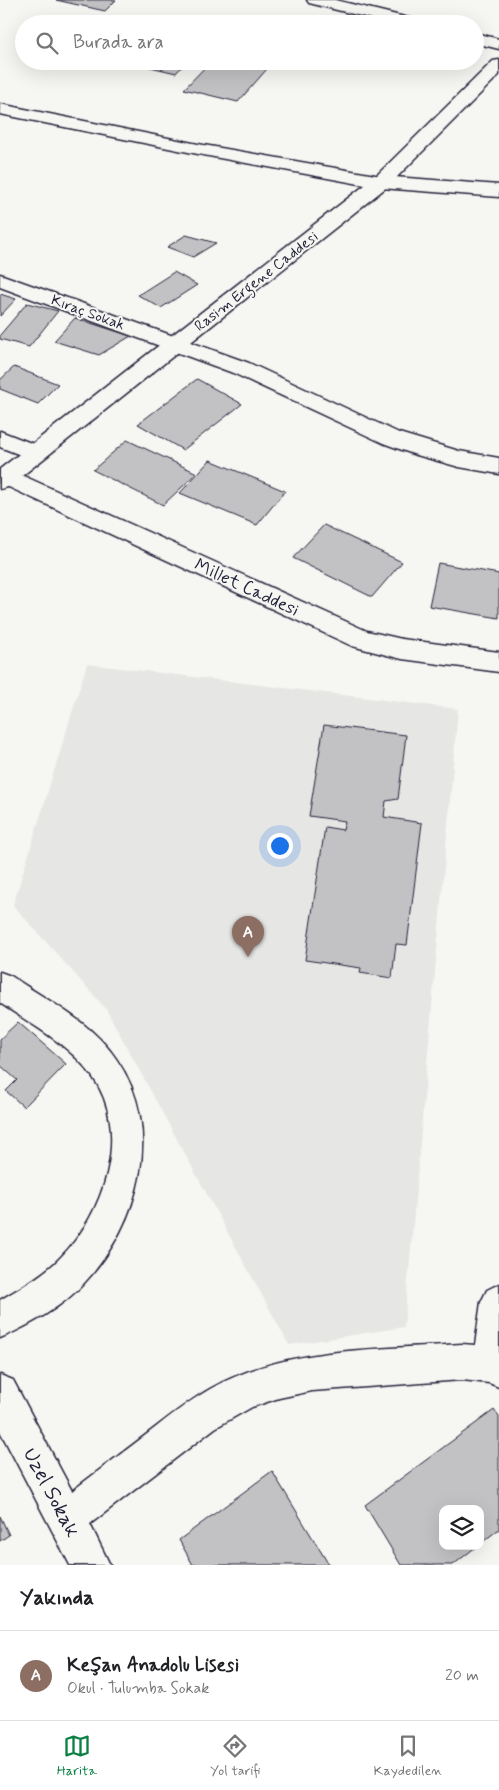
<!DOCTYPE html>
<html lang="tr">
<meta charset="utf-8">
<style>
body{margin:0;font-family:Mynerve,sans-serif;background:#f6f6f6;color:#202124}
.controls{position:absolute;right:15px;bottom:15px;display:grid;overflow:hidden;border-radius:10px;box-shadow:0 5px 20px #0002}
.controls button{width:45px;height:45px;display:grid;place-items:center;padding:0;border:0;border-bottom:1px solid #e0e0e0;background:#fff;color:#202124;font:25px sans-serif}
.you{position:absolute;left:279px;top:845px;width:18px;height:18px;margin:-12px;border:4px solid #fff;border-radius:50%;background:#1a73e8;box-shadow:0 0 0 8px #1a73e833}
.badge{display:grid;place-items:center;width:32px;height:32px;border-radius:50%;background:#0b8043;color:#fff;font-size:16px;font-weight:700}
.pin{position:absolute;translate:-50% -41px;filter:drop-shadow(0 1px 2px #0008)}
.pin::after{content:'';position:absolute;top:26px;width:18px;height:15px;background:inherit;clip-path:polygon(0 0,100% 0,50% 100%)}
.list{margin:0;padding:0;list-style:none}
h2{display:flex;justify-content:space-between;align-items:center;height:65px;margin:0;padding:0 20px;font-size:21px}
h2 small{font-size:16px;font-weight:400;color:#757577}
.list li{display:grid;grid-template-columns:32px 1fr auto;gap:15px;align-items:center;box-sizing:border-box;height:90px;padding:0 20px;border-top:1px solid #e0e0e0}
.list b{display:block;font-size:19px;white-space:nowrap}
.list p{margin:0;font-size:16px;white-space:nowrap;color:#757577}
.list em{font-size:16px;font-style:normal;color:#757577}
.icon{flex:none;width:28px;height:28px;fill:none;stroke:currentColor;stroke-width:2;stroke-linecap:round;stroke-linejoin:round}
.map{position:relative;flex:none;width:499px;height:1565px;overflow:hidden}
.search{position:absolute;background:#fff;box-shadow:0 5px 20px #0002;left:15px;right:15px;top:15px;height:55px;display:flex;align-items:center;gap:12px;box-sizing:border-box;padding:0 18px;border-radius:28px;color:#757577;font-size:19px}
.sheet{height:155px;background:#fff}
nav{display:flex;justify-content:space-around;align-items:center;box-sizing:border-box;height:70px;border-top:1px solid #e0e0e0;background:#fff;font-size:14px;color:#757577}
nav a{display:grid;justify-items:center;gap:2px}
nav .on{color:#0b8043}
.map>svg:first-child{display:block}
</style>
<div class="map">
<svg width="499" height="1565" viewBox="0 0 499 1565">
<rect width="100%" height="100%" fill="#f6f6f2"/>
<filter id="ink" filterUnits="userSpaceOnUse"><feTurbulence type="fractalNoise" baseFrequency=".02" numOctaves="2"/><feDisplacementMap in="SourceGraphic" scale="10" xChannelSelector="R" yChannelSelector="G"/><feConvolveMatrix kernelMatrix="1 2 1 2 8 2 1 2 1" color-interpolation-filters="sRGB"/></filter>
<g filter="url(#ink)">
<!-- built -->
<path fill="#e6e6e4" d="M 87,664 L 458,709 L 404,1327 L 289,1345 L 106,1009 L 13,905 Z"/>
<!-- building -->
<path fill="#c2c2c4" stroke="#22223b" d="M 56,0 L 116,0 L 105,11 Z
M 251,18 L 277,24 L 246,24 Z
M 183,19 L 204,24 L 178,24 Z
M 125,61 L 187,61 L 176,73 Z
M 211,61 L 274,61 L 238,102 L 184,89 Z
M 186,235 L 216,243 L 193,257 L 167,247 Z
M 174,272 L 197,285 L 161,308 L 138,295 Z
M 0,294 L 16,299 L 0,316 Z
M 27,303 L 58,311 L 29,347 L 0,339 L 0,335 Z
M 75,318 L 131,336 L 99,355 L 54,341 Z
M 14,367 L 58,384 L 38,404 L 0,389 L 0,380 Z
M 197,379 L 242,404 L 183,450 L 138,424 Z
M 127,440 L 197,473 L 163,505 L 93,470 Z
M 210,460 L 285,491 L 257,525 L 180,493 Z
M 324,525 L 402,562 L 372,597 L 293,558 Z
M 438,563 L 499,574 L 499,618 L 429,606 Z
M 324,725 L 406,735 L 398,799 L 386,801 L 384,817 L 422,823 L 407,945 L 396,944 L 392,978 L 360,973 L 361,968 L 305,960 L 325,827 L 343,830 L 345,821 L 309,816 Z
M 18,1022 L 66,1064 L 24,1107 L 6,1091 L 17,1080 L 0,1065 L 0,1039 Z
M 494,1410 L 499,1417 L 499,1529 L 480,1544 L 480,1509 L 443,1509 L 443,1546 L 477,1546 L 453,1565 L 401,1565 L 365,1505 Z
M 272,1471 L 329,1565 L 193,1565 L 179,1540 Z
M 0,1516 L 9,1535 L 0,1541 Z"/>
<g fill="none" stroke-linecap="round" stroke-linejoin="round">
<!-- minor casing -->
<g stroke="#22223b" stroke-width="3">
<path id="minor" d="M 307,0 L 335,0 L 421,21 L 423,24 L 393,24 L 309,3 Z
M 475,33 L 499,39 L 499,49 L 475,43 Z
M 0,104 L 198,144 L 381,176 L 499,185 L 499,197 L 381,188 L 198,154 L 0,114 Z
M 0,274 L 249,363 L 399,433 L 459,451 L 499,458 L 499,474 L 459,467 L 413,454 L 383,443 L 233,373 L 0,287 Z
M 0,431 L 44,448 L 47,453 L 44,458 L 36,461 L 0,447 Z
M 6,468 L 367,631 L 402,639 L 499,652 L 499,672 L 402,659 L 352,646 L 0,483 L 0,470 Z
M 0,972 L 11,976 C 48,1001 92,1022 117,1060 C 165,1129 139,1224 85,1282 C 64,1306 29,1326 0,1338 L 0,1300 C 20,1288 42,1276 59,1259 C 104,1215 132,1132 92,1076 C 69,1044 32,1025 0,1003 Z
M 499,1284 L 499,1387 L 489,1383 L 462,1380 L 312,1391 L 279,1398 L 252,1407 L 215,1428 L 90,1524 L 110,1565 L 70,1565 L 0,1431 L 0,1375 L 13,1380 L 72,1491 C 98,1471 125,1451 151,1431 C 170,1416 189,1401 210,1389 C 284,1346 379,1350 462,1344 L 475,1345 L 481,1302 L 487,1290 Z"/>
</g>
<!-- major casing -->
<g stroke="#22223b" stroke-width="3">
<path id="major" d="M 499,60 L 499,75 L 388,186 L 8,487 L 0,489 L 0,469 L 374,178 L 493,61 Z"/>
</g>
<!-- minor -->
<use href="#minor" fill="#f6f6f2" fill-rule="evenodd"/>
<!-- major -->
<use href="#major" fill="#f6f6f2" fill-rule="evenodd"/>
</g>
</g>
<g text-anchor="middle" stroke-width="4" stroke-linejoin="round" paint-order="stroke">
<!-- far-street labels -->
<g font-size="15" fill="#22223b" stroke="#f6f6f2">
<text transform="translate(256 281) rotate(-38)" y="5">Rasim Ergene Caddesi</text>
<text transform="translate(88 312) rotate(20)" y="5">Kıraç Sokak</text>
</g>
<!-- street labels -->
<g font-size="18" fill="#22223b" stroke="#f6f6f2">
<text transform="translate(247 587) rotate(25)" y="6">Millet Caddesi</text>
</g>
<!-- near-street labels -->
<g font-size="21" fill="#22223b" stroke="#f6f6f2">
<text transform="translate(52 1492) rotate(62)" y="7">Uzel Sokak</text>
</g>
</g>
</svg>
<div class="controls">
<button><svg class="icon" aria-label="layers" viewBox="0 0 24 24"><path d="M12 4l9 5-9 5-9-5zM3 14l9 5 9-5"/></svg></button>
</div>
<div class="you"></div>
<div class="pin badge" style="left:248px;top:957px;background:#8d6e63">A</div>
<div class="search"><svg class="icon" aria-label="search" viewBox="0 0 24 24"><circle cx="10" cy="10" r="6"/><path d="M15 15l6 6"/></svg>Burada ara</div>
</div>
<section class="sheet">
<h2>Yakında<small></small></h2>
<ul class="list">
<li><span class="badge" style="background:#8d6e63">A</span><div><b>Keşan Anadolu Lisesi</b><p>Okul · Tulumba Sokak</p></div><em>20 m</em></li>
</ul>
</section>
<nav>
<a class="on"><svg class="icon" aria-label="map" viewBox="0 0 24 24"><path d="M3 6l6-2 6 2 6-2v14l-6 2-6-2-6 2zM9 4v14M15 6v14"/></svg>Harita</a>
<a><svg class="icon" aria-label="directions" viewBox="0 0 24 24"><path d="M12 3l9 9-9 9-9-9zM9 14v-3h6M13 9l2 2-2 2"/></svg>Yol tarifi</a>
<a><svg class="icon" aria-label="saved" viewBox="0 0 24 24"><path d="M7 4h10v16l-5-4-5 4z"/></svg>Kaydedilen</a>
</nav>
